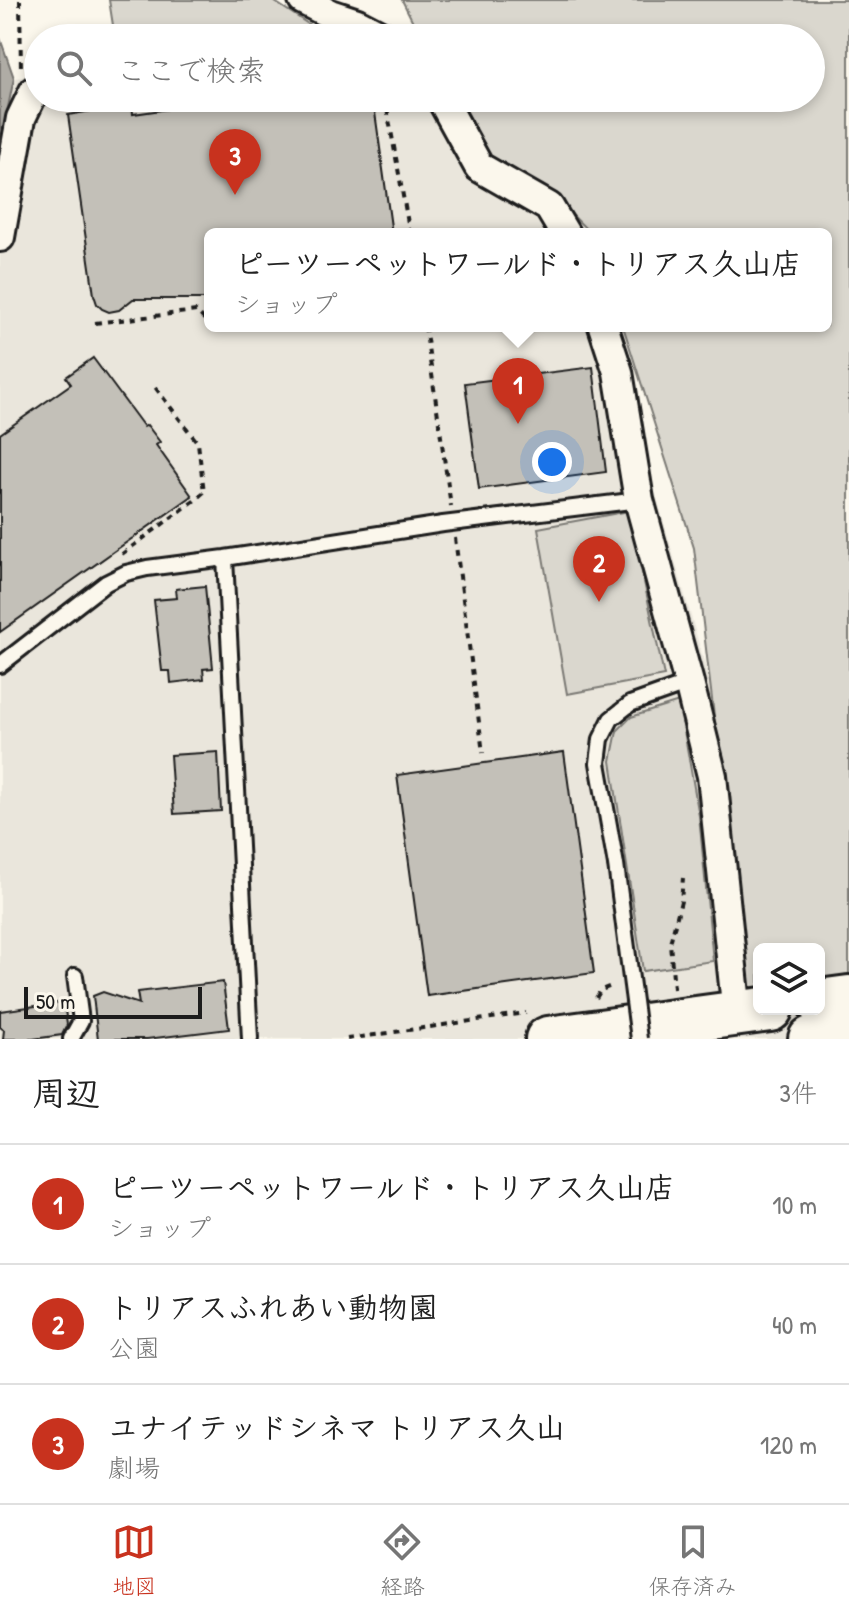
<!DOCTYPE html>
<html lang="ja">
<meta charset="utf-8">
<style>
body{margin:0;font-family:"Patrick Hand","Klee One",sans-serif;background:#f2f2f2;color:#222}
.controls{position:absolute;right:24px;bottom:24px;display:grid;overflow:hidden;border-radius:12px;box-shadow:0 4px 12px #0003}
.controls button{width:72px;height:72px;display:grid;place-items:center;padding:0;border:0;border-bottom:2px solid #e0e0e0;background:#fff;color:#222;font:40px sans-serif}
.scale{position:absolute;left:24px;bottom:20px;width:178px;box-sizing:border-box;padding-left:8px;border:4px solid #1c1c1c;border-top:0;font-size:22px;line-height:28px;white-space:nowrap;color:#1c1c1c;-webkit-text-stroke:6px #fbf7ec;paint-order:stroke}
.you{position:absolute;left:552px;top:462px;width:28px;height:28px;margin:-20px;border:6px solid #fff;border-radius:50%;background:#1a73e8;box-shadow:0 0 0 12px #1a73e833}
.badge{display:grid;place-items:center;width:52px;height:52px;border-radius:50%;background:#c8321e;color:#fff;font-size:26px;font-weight:700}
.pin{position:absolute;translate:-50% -66px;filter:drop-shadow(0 2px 4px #0008)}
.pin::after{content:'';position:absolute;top:42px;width:28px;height:24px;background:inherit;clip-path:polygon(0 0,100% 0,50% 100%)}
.popup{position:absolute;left:204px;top:228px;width:628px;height:104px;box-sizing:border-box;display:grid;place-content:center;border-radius:12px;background:#fff;filter:drop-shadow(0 2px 6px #0005);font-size:26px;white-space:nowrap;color:#767676}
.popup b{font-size:30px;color:#222}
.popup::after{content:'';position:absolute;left:50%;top:100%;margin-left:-16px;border:16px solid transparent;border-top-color:#fff}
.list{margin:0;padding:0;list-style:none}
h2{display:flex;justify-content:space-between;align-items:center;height:104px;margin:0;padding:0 32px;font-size:34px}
h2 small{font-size:26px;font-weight:400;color:#767676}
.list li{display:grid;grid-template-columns:52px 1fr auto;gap:24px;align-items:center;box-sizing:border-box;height:120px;padding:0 32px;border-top:2px solid #e0e0e0}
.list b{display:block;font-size:30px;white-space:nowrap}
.list p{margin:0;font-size:26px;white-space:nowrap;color:#767676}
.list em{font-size:26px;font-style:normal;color:#767676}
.icon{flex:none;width:44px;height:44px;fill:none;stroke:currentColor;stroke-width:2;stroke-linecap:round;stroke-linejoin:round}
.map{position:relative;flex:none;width:849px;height:1039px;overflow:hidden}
.search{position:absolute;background:#fff;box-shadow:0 4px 12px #0003;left:24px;right:24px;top:24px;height:88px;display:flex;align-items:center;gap:20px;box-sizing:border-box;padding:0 28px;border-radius:44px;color:#767676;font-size:30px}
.sheet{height:464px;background:#fff}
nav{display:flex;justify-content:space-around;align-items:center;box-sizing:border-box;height:112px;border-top:2px solid #e0e0e0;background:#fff;font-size:22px;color:#767676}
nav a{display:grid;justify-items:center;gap:4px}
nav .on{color:#c8321e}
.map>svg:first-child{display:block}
</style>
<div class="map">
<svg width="849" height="1039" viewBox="0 0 849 1039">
<rect width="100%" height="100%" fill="#fbf7ec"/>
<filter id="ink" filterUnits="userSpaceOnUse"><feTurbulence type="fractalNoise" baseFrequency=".0125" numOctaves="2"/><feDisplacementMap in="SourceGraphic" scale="16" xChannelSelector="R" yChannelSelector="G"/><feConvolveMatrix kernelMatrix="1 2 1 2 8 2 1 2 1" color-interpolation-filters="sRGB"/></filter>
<g filter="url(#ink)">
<!-- built -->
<path fill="#eae6dc" d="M 38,75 L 38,98 L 453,98 L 483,155 L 545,186 L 578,234 L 210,234 L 210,326 L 611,326 L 651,478 L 738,779 L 759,1009 L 819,1009 L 819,972 L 849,968 L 849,1039 L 0,1039 L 0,146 L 14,78 Z"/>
<!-- green -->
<path fill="#dad7ce" stroke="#7b7a75" stroke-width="2" d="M 109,0 L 272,0 L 320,32 L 280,38 L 115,38 Z
M 402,0 L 849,0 L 849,974 L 819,980 L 819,949 L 759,949 L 759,991 L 747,993 L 694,548 L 623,326 L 826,326 L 826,234 L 591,234 L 544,186 L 483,155 L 453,98 L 811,98 L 811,38 L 421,38 Z
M 629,511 L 664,676 L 567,694 L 538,528 Z
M 679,702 L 699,816 L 713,961 L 643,971 L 611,761 L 617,731 L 631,717 Z"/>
<!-- water -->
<path fill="#afaca5" stroke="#74726e" stroke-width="2" d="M 0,38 L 14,78 L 0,146 Z"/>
<!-- building -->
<path fill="#c3c0b8" stroke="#1c1c1c" stroke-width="2" d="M 175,98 L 373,98 L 392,234 L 210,234 L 210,299 L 133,299 L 119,310 L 109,312 L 102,309 L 97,304 L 94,295 L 68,115 L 132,104 L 133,114 L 176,108 Z
M 93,358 L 144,427 L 147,425 L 160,442 L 156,445 L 192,496 L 0,632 L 0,434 L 71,384 L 66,377 Z
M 593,367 L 606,472 L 479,489 L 465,383 Z
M 205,586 L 213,668 L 203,669 L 204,679 L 171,683 L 170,671 L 162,671 L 154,600 L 177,598 L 176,589 Z
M 218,752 L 221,811 L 174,814 L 170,755 Z
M 564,752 L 594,973 L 427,996 L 397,775 Z
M 223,982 L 229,1029 L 147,1039 L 98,1039 L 93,996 L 103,992 L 139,1004 L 137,992 Z
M 64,1002 L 67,1025 L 62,1035 L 33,1039 L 3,1039 L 4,1030 L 0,1027 L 0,1011 Z"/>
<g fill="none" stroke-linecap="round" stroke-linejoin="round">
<!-- lane casing -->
<g stroke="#1c1c1c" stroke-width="20">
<path id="lane" d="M 225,558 L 250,1039
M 0,665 L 106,583 L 126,573 L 147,568 L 225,558 L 443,524 L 639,500
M 616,865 L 598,763 L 601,739 L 611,719 L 630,704 L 689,683
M 71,1039 L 81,1021 L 75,976"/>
</g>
<!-- street casing -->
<g stroke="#1c1c1c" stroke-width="34">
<path id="street" d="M 303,0 L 330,14 L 357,23 L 386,38
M 441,98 L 479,167 L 549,207 L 565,234
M 0,237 L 21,118 L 34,91 L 38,91
M 603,326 L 618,372 L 639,500 L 689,683 L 712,776 L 737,1014"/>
</g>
<!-- primary casing -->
<g stroke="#1c1c1c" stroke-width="50">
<path id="primary" d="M 819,1002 L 849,998
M 548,1039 L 770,1009
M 811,1039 L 849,1033"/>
</g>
<!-- path -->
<path stroke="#1c1c1c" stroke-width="4" stroke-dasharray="6 6" stroke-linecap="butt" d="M 20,0 L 21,70
M 385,98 L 410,234
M 95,323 L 196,311 L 208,323 L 210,323
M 425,326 L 451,506
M 455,538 L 483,753
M 122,554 L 194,501 L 204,492 L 198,443 L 155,387
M 674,989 L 670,943 L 681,901 L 683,878
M 596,998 L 601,990 L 614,985
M 347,1039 L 526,1013"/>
<!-- lane -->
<use href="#lane" stroke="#fbf7ec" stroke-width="14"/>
<!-- street -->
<use href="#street" stroke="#fbf7ec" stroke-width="28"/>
<!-- primary -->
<use href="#primary" stroke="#fbf7ec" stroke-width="44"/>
<!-- lane-bridge casing -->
<g stroke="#1c1c1c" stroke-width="20" stroke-linecap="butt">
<path id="lane-bridge" d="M 616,865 L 639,1039"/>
</g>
<!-- lane-bridge -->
<use href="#lane-bridge" stroke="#fbf7ec" stroke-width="14"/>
</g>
</g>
</svg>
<div class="controls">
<button><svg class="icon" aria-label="layers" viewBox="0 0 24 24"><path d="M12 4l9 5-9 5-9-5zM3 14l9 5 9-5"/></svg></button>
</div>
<div class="scale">50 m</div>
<div class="you"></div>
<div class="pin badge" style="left:518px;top:424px">1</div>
<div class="popup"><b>ピーツーペットワールド・トリアス久山店</b>ショップ</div>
<div class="pin badge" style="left:599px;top:602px">2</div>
<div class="pin badge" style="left:235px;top:195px">3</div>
<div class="search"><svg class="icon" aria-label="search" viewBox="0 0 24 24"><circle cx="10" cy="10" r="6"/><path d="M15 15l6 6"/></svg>ここで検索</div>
</div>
<section class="sheet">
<h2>周辺<small>3件</small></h2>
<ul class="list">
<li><span class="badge">1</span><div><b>ピーツーペットワールド・トリアス久山店</b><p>ショップ</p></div><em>10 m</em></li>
<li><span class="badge">2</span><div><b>トリアスふれあい動物園</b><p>公園</p></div><em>40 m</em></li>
<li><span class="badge">3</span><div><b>ユナイテッドシネマ トリアス久山</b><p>劇場</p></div><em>120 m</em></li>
</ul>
</section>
<nav>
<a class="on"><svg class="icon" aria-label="map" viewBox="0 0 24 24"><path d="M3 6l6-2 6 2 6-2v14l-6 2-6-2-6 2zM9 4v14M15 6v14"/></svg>地図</a>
<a><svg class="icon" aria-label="directions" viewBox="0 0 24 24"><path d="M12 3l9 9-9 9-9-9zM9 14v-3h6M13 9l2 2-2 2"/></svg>経路</a>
<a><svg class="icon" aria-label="saved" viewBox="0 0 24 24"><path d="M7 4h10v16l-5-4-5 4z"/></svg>保存済み</a>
</nav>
